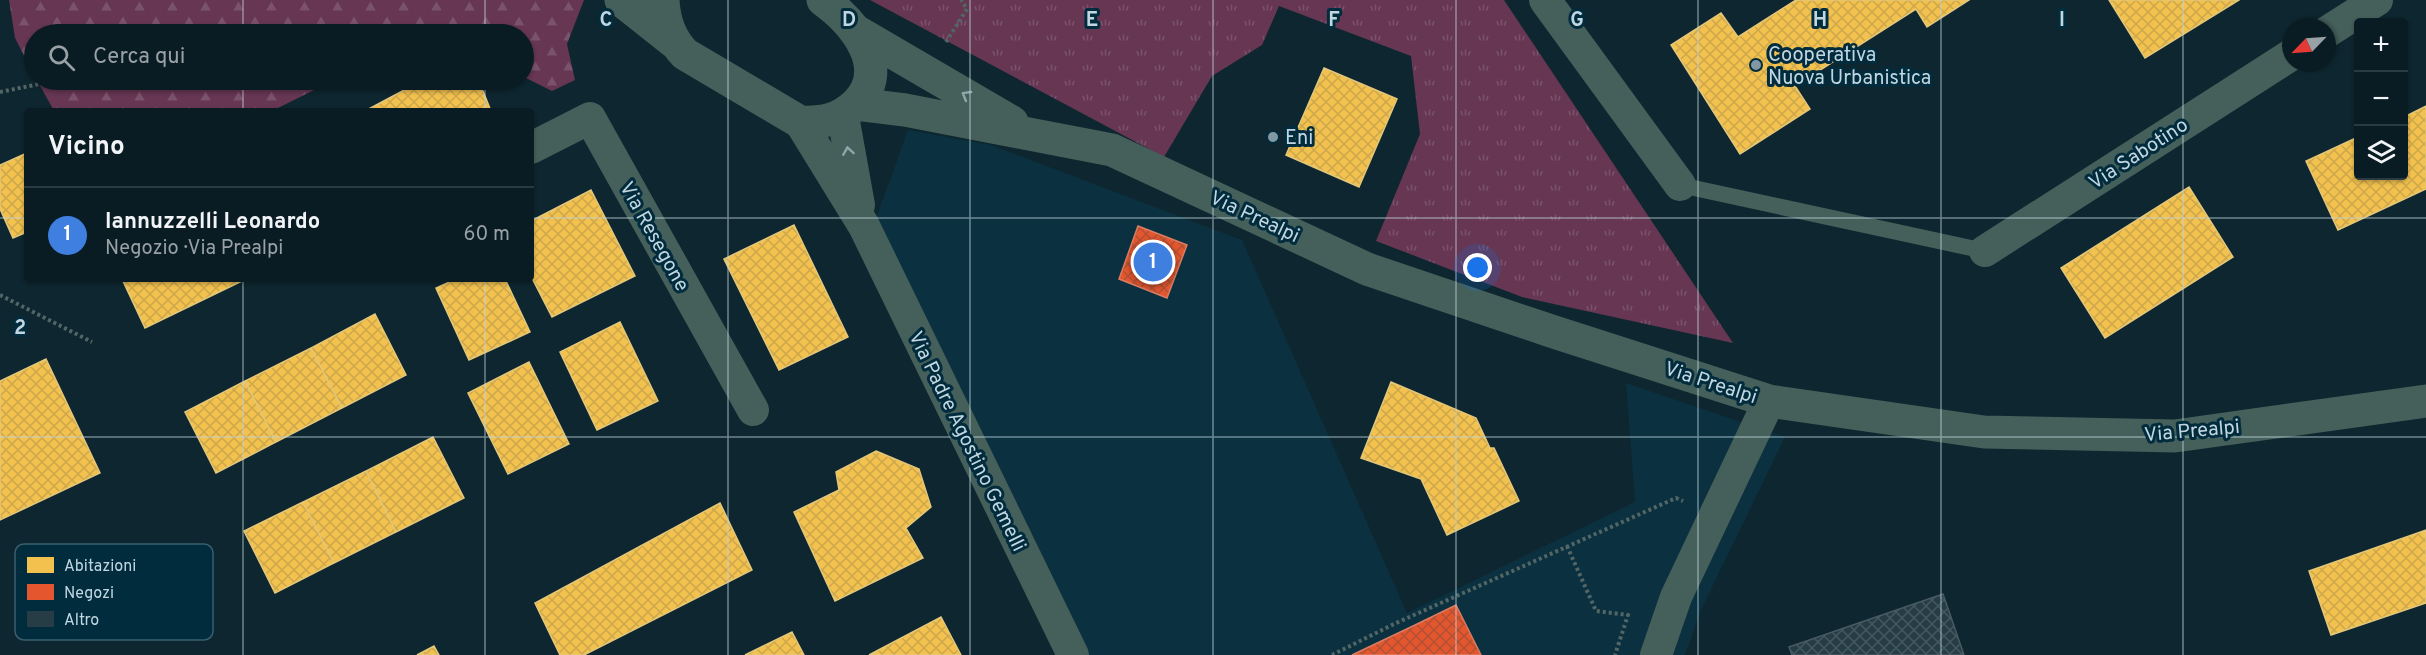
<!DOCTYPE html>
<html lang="it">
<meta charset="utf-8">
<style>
body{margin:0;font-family:Overpass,sans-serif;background:#13252b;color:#f1f3f6}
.controls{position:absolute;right:18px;top:18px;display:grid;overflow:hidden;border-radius:6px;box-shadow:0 2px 4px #0004}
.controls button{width:54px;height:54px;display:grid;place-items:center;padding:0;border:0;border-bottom:2px solid #2a3a41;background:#0a1c23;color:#f1f3f6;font:30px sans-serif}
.compass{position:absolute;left:2282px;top:18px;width:54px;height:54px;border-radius:50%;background:#0a1c23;box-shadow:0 2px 4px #0004;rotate:245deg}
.you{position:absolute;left:1478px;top:268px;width:21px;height:21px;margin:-15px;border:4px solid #fff;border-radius:50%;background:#1a73e8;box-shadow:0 0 0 9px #1a73e833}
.badge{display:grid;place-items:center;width:39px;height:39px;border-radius:50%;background:#b45309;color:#fff;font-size:20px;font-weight:700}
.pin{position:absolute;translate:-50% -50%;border:3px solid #fff;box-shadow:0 2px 6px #0006}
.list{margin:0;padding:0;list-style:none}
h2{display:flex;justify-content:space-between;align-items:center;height:78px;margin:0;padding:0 24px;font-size:26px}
h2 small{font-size:20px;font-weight:400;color:#99a1a6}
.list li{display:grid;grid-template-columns:39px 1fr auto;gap:18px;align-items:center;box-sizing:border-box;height:96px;padding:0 24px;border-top:2px solid #2a3a41}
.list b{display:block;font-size:22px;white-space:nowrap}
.list p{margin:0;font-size:20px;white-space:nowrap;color:#99a1a6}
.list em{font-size:20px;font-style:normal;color:#99a1a6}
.icon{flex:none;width:33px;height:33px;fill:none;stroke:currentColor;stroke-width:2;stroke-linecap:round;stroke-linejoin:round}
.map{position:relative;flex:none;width:2426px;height:655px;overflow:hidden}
.search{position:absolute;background:#0a1c23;box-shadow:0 2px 4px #0004;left:24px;top:24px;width:510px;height:66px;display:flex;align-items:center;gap:15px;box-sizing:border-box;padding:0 21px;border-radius:33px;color:#99a1a6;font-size:22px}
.panel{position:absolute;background:#0a1c23;box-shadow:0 2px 4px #0004;left:24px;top:108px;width:510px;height:174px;border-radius:6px}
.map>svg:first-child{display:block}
</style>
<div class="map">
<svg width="2426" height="655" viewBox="0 0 2426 655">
<defs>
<pattern id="grass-tufts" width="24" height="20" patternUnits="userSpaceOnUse" patternTransform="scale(1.5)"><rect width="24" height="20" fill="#663652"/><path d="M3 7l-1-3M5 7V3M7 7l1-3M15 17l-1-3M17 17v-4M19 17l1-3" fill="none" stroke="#7a526b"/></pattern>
<pattern id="forest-firs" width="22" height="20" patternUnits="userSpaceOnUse" patternTransform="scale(1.5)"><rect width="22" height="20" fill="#663652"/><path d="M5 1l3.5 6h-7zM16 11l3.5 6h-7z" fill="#7a526b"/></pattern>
<pattern id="homes-cross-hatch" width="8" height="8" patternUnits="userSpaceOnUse" patternTransform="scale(1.5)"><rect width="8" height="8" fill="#f2c14e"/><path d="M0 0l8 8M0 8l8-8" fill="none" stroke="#cda74c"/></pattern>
<pattern id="shops-cross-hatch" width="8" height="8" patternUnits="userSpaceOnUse" patternTransform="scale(1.5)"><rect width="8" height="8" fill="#e4572e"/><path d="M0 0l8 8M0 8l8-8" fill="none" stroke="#b15034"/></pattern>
<pattern id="building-cross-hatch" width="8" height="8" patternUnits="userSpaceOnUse" patternTransform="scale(1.5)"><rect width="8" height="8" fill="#263d46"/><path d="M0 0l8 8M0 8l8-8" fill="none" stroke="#445860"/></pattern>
</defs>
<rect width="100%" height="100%" fill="#0e262f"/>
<!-- built -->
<path fill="#0b303f" d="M 908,130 L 991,145 L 1242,240 L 1407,613 L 1635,502 L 1626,383 L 1785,437 L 1701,610 L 1685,655 L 1083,655 L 874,224 Z"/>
<!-- grass -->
<path fill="url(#grass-tufts)" d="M 870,0 L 1504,0 L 1733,343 L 1522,297 L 1376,241 L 1420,134 L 1411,56 L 1279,6 L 1262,45 L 1212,76 L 1164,157 Z"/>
<!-- forest -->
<path fill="url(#forest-firs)" d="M 9,0 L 584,0 L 567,44 L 575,80 L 552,91 L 524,77 L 524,34 L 434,34 L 429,32 L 424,34 L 34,34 L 34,75 L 15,38 Z
M 37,80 L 334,80 L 272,111 L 54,111 Z"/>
<!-- homes -->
<path fill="url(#homes-cross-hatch)" stroke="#e3c77a" stroke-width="1.5" d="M 1796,0 L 1969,0 L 1927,27 L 1916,9 L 1795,86 L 1810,109 L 1740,154 L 1671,45 L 1721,13 L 1738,37 Z
M 2109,0 L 2239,0 L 2145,58 Z
M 1324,68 L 1397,99 L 1359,187 L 1286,155 Z
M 423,80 L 451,80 L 483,91 L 491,111 L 365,111 Z
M 2426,106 L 2426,189 L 2338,230 L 2306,161 L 2358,137 L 2358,176 L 2404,176 L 2404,117 Z
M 27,153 L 27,232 L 13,238 L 0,209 L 0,165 Z
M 2189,187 L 2233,257 L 2105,338 L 2061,268 Z
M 591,190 L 635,276 L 552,317 L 531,276 L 531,221 Z
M 794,225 L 848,337 L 779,370 L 724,259 Z
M 122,279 L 246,279 L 145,328 Z
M 456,279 L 505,279 L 530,332 L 469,360 L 436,288 Z
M 375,314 L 406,375 L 342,408 L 311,348 Z
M 620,322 L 658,401 L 597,430 L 560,352 Z
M 311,348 L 342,408 L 276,442 L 245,381 Z
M 46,359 L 100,473 L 0,520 L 0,381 Z
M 529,362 L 569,444 L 508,474 L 468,393 Z
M 245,381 L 276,442 L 216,473 L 185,412 Z
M 1391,382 L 1476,418 L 1490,448 L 1494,448 L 1519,501 L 1447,535 L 1421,479 L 1361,458 Z
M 433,437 L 464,498 L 396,532 L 366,471 Z
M 876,451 L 919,469 L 931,507 L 906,528 L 923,558 L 835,601 L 794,512 L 839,490 L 836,472 Z
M 366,471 L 396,532 L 334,563 L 303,502 Z
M 303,502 L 334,563 L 275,593 L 244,531 Z
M 720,503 L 752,570 L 584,655 L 560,655 L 535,603 Z
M 2426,530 L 2426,603 L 2331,635 L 2309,571 Z
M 941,617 L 961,655 L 869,655 Z
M 792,632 L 804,655 L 745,655 Z
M 434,646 L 439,655 L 417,655 Z"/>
<!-- shops -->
<path fill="url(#shops-cross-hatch)" stroke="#da7d63" stroke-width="1.5" d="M 1138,226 L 1187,245 L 1167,298 L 1119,279 Z
M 1456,605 L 1481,655 L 1352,655 L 1413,626 Z"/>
<!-- building -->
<path fill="url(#building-cross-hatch)" stroke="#485a62" stroke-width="1.5" d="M 1943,594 L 1964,655 L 1792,655 L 1789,647 Z"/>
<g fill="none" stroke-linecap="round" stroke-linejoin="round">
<!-- path -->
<path stroke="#526665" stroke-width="4" stroke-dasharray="3 3" stroke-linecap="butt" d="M 946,42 L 967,9 L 961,0
M 0,92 L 59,80
M 0,295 L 92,342
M 1567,546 L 1596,611 L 1628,615 L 1615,655
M 1332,655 L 1396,623 L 1676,498 L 1683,501"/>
<!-- service -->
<path stroke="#455f5a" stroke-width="16" d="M 1680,185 L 1985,251"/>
<!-- minor -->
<path stroke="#455f5a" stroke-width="32" d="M 1545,0 L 1680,185
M 2327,32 L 2377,0
M 843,116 L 859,205
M 800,122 L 864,226 L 1073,655
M 531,148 L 590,118 L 753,410
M 1985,251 L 2291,55
M 1656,655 L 1676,597 L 1769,401"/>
<!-- tertiary -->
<path stroke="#455f5a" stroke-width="33" d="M 621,0 L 674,42
M 663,0 C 664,21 670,39 685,54 L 800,122 C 823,123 839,120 856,104 C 892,69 855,23 823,0
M 856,31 L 1012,122
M 856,104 L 905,110 L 1112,150 L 1367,269 L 1551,331 L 1769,401 L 1984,432 L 2175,436 L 2426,401"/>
</g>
<!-- one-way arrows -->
<defs><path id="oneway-chevron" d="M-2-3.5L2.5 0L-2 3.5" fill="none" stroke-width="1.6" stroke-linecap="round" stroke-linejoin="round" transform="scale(1.5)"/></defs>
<g stroke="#8fa6aa">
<use href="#oneway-chevron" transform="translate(966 95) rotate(-150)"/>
<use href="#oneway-chevron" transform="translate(848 151) rotate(-99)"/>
</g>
<!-- grid -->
<path fill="none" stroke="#c1d6e0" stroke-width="1.5" stroke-opacity="0.55" d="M 243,0 L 243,34M 485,0 L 485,34M 728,0 L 728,655M 970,0 L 970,655M 1213,0 L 1213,655M 1456,0 L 1456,655M 1698,0 L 1698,655M 1941,0 L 1941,655M 2183,0 L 2183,655M 243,80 L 243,111M 485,80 L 485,111M 0,218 L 27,218M 531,218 L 2426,218M 243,279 L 243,655M 485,279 L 485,655M 0,437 L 2426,437"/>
<!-- markers -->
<g fill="#8298a2" stroke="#002c3d" stroke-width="2">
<circle cx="1756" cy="65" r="6"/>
<circle cx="1273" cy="137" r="6"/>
</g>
<g text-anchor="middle" stroke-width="6" stroke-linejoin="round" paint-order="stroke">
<!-- poi labels -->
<g font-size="20" fill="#c1d6e0" stroke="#002c3d" text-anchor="start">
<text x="1768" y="61">Cooperativa<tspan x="1768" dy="23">Nuova Urbanistica</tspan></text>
<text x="1285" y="144">Eni</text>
</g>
<!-- street labels -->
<g font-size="20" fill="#c1d6e0" stroke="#002c3d">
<text transform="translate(2138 153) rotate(-33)" y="7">Via Sabotino</text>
<text transform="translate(1255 216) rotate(25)" y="7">Via Prealpi</text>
<text transform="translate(655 236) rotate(61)" y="7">Via Resegone</text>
<text transform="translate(1711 382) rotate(18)" y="7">Via Prealpi</text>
<text transform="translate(2192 430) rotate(-5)" y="7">Via Prealpi</text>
<text transform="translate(968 441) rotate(64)" y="7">Via Padre Agostino Gemelli</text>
</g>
</g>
<!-- legend -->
<rect x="15" y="544" width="198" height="96" rx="9" fill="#002c3d" stroke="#3a5f6e" stroke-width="1.5"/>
<rect x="27" y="557" width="27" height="16" fill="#f2c14e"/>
<rect x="27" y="584" width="27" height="16" fill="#e4572e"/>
<rect x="27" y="611" width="27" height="16" fill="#263d46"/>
<g font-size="16" fill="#c1d6e0">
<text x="64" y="571">Abitazioni</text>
<text x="64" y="598">Negozi</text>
<text x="64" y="625">Altro</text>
</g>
<g font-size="20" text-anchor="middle" font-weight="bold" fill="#c1d6e0" stroke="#002c3d" stroke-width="6" stroke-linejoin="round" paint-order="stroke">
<text x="606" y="26">C</text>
<text x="849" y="26">D</text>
<text x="1092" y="26">E</text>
<text x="1334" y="26">F</text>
<text x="1577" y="26">G</text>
<text x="1820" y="26">H</text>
<text x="2062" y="26">I</text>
<text x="20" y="334">2</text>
</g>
</svg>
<div class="controls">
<button>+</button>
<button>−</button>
<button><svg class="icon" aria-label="layers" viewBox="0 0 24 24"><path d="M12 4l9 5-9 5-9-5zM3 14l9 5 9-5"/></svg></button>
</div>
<svg class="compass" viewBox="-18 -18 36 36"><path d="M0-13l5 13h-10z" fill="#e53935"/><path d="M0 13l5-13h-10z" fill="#99a1a6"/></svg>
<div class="you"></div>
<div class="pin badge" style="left:1153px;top:262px;background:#3f7fe0">1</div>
<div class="search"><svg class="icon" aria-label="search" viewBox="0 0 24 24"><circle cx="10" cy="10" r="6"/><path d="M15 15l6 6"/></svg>Cerca qui</div>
<section class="panel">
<h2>Vicino<small></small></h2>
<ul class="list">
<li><span class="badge" style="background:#3f7fe0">1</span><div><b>Iannuzzelli Leonardo</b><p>Negozio · Via Prealpi</p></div><em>60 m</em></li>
</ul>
</section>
</div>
